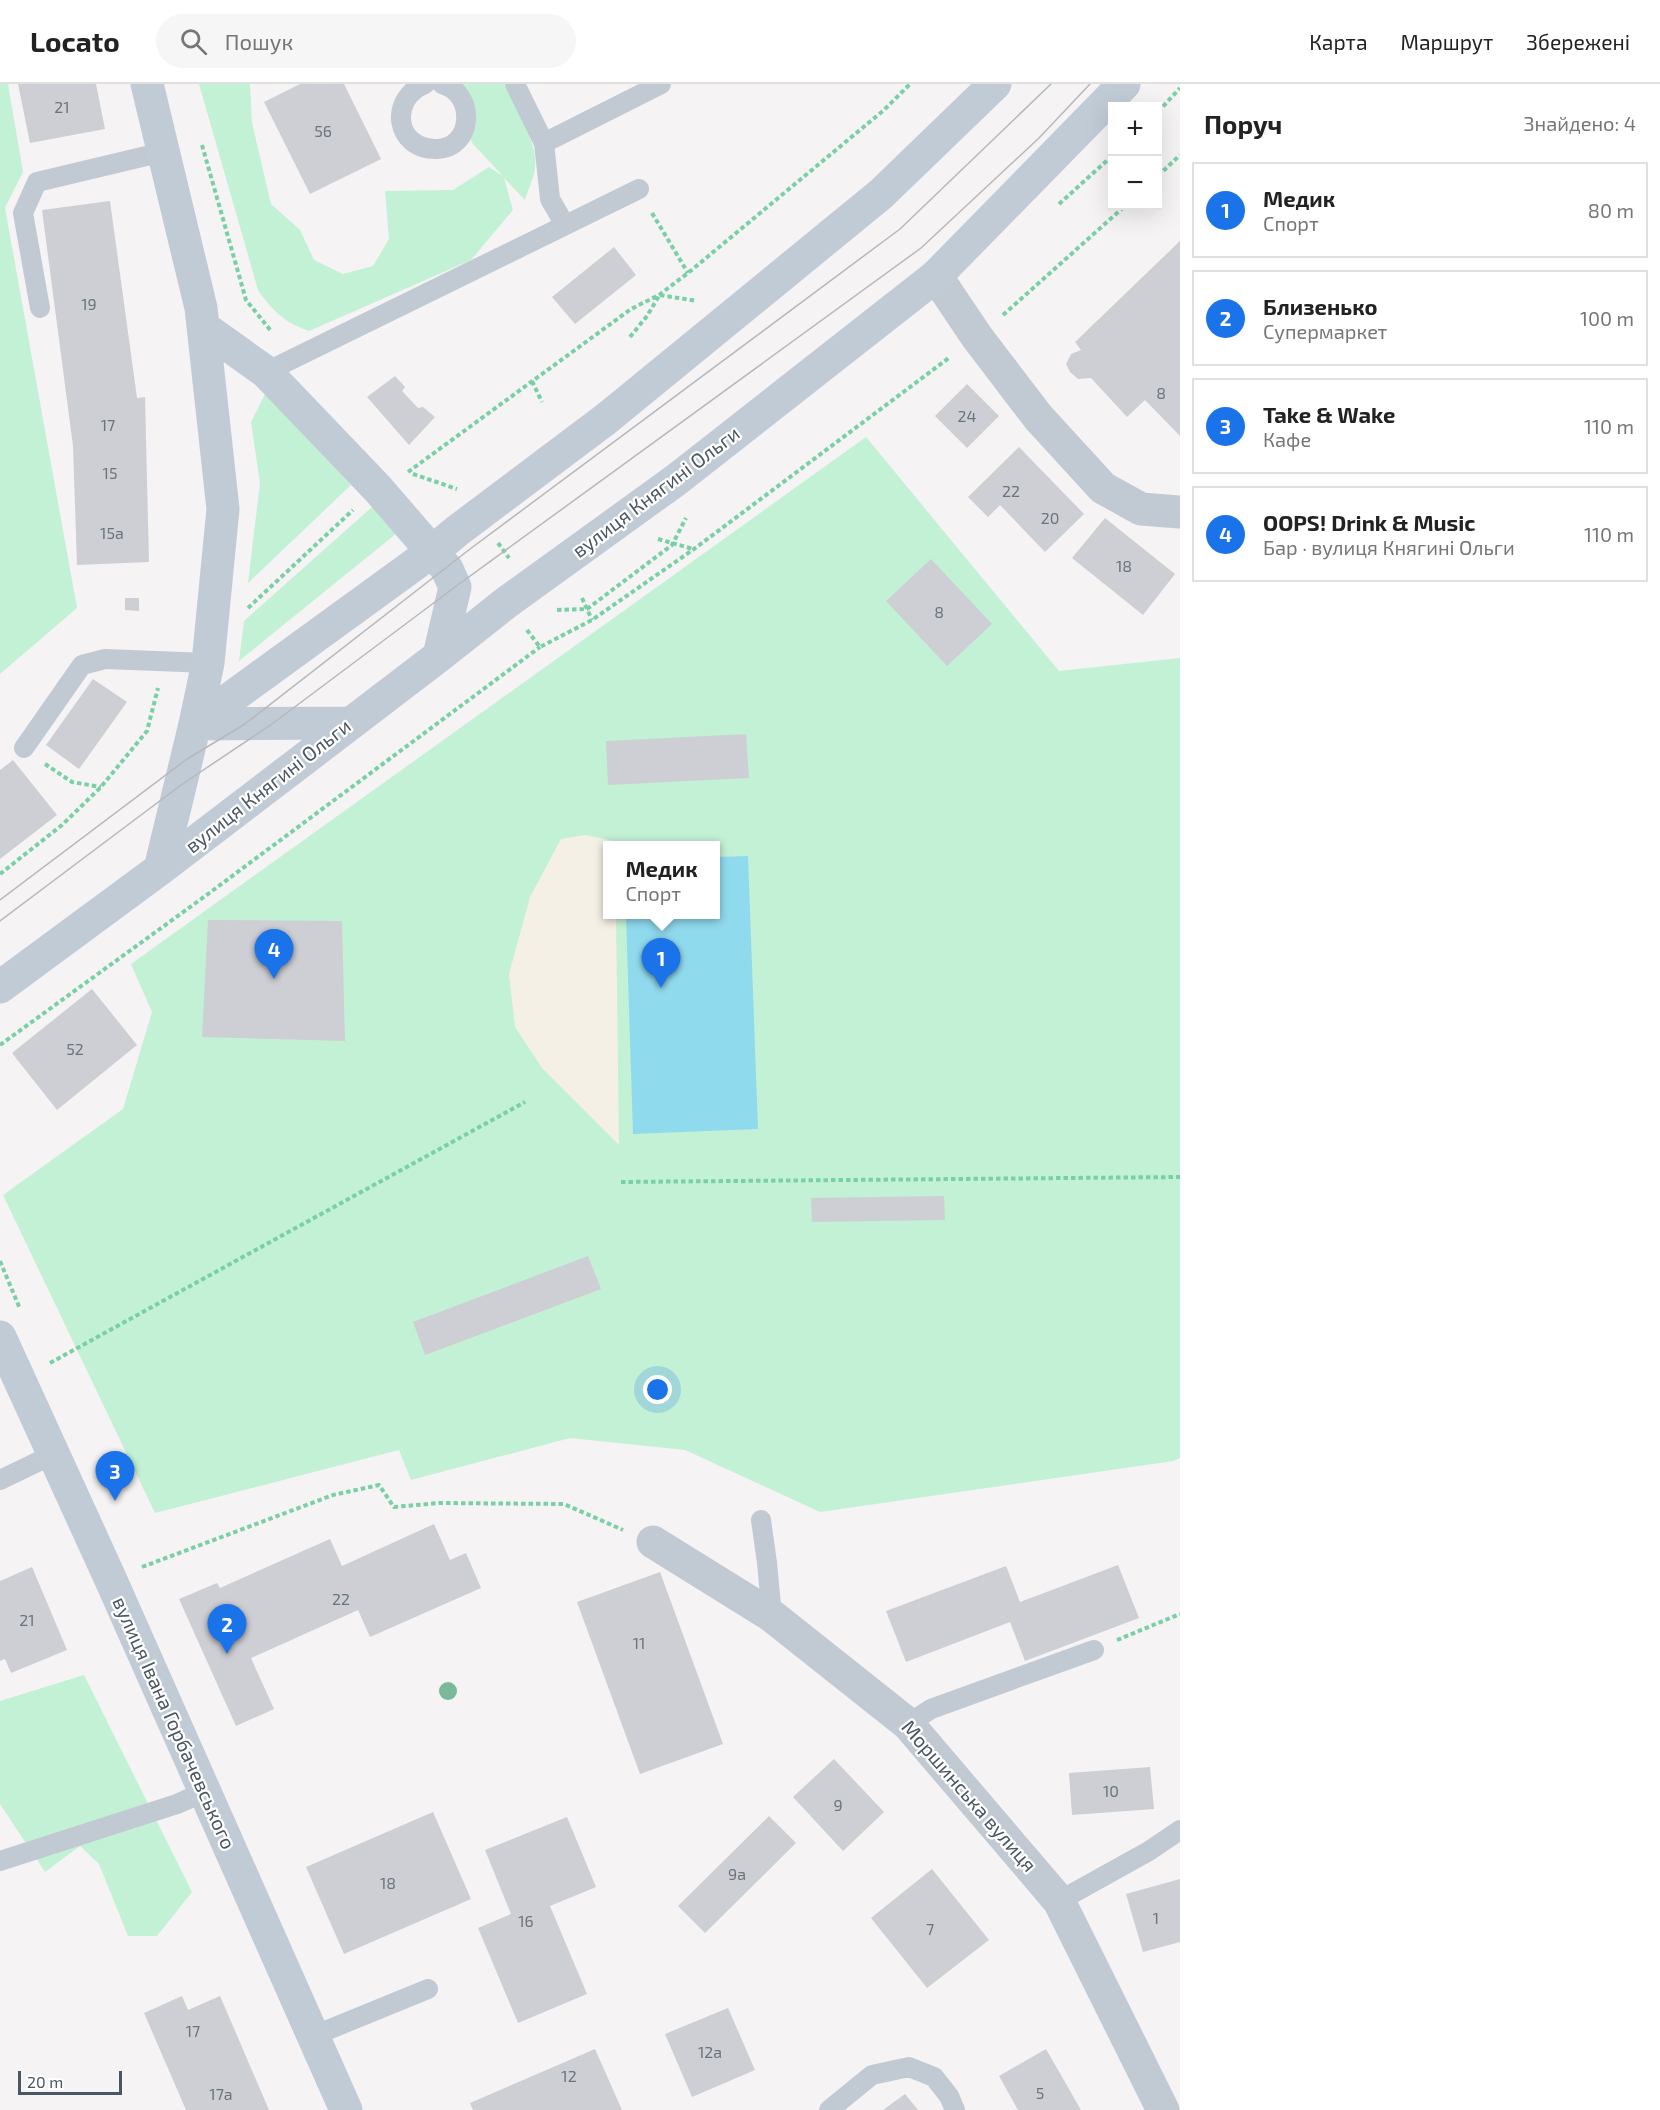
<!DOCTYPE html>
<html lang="uk">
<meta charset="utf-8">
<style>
body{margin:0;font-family:"Exo 2",sans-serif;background:#f6f6f6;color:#222}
.controls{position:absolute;right:18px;top:18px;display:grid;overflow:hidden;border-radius:0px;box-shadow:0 6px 24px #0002}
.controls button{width:54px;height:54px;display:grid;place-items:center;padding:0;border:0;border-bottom:2px solid #e0e0e0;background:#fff;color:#222;font:30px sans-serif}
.scale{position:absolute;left:18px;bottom:15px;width:104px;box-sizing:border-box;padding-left:6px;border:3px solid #4a5661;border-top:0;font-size:16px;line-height:21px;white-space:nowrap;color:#4a5661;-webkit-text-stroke:4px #fff;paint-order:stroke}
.you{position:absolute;left:658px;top:1306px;width:21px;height:21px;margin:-15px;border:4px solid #fff;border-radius:50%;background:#1a73e8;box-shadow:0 0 0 9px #1a73e833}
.badge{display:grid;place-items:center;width:39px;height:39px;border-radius:50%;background:#1a73e8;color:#fff;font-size:20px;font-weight:700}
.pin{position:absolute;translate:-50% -50px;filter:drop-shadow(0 2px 3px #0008)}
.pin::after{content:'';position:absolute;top:32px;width:21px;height:18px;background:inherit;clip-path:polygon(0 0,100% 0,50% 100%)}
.popup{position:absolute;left:603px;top:757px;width:117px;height:78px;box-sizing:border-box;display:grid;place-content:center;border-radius:0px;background:#fff;filter:drop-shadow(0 2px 4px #0005);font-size:20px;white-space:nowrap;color:#767676}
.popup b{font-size:22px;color:#222}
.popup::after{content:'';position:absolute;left:50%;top:100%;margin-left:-12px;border:12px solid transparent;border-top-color:#fff}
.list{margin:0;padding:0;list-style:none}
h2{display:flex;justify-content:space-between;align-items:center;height:78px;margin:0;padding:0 24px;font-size:26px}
h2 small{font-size:20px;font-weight:400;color:#767676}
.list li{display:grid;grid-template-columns:39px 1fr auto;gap:18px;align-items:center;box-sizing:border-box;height:96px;margin:0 12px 12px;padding:0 12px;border:2px solid #e0e0e0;border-radius:0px}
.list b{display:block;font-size:22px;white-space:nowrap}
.list p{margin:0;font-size:20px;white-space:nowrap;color:#767676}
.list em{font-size:20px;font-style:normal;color:#767676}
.icon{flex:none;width:33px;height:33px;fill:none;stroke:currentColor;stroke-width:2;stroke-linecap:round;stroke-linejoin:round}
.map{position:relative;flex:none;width:1180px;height:2026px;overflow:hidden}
header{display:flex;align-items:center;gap:36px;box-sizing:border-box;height:84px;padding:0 30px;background:#fff;border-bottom:2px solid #e0e0e0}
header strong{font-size:28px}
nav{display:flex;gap:33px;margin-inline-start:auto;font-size:21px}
.search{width:420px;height:54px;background:#f6f6f6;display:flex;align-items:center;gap:15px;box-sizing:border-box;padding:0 21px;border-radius:33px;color:#767676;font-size:22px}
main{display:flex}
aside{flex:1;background:#fff}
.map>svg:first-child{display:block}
</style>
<header>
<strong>Locato</strong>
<div class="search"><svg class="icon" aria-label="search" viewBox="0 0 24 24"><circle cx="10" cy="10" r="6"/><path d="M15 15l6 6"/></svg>Пошук</div>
<nav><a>Карта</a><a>Маршрут</a><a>Збережені</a></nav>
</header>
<main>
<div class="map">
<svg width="1180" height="2026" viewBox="0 0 1180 2026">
<rect width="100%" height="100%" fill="#f5f3f3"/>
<!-- green -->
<path fill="#c3f1d5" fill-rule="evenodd" d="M 0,0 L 8,0 L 23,88 L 5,124 L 77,524 L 0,590 Z
M 199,0 L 250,0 L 252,39 L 271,120 L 300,146 L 314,176 L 343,190 L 373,182 L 389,155 L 385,107 L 453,106 L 489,83 L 503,92 L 473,60 L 465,44 L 457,0 L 504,0 C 516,23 538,58 535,84 C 534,94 528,105 525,116 L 504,94 L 513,126 L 471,176 L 309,247 C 287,240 271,226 258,206 Z
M 265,310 L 351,401 L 248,499 L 260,399 L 251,338 Z
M 866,353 L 1059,587 L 1180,574 L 1180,1374 L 1173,1377 L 820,1428 L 685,1366 L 570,1354 L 411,1396 L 399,1366 L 155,1429 L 3,1111 L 123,1025 L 152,928 L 131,880 ZM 607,762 L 715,762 L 715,830 L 607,830 Z
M 372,423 L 397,449 L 239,577 L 244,537 Z
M 84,1591 L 192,1808 L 157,1852 L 128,1852 L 99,1780 L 80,1762 L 45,1788 L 0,1720 L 0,1617 Z"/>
<!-- sand -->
<path fill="#f5f0e5" d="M 585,751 L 614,757 L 615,761 L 607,762 L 607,830 L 616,831 L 619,1061 L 542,984 L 515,943 L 509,890 L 530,813 L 561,755 Z"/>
<!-- water -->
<path fill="#90daee" d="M 748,772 L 758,1045 L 633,1050 L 626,831 L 715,830 L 715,773 Z"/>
<!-- building -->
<path fill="#cdcfd5" d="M 18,0 L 96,0 L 105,45 L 30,59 Z
M 300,0 L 344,0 L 381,75 L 310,110 L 264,18 Z
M 110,117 L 137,314 L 145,313 L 149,478 L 77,481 L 73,362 L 42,126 Z
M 1180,157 L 1180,352 L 1145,316 L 1127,333 L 1091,294 L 1078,295 L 1070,288 L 1066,280 L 1071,270 L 1081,266 L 1075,258 Z
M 614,163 L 636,191 L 575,240 L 552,213 Z
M 395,292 L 405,303 L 402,307 L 418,324 L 423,323 L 435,333 L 409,361 L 367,313 Z
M 967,300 L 999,332 L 967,364 L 935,332 Z
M 1019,363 L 1084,430 L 1045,468 L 1000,421 L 988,433 L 968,413 Z
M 1105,434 L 1175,490 L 1143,531 L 1072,474 Z
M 931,475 L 992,540 L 947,582 L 886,517 Z
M 125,514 L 139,514 L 139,527 L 125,526 Z
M 93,595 L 127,618 L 79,685 L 46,661 Z
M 746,650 L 749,694 L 608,701 L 606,657 Z
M 13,676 L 57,731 L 0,775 L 0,686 Z
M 208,836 L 342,837 L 345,957 L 202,953 Z
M 92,905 L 137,961 L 57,1026 L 12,969 Z
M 944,1112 L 945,1136 L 812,1138 L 811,1114 Z
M 588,1172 L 601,1205 L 425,1271 L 413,1238 Z
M 434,1440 L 450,1476 L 466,1469 L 481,1504 L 370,1553 L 358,1526 L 251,1574 L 274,1625 L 236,1642 L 179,1515 L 217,1499 L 220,1504 L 330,1455 L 342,1482 Z
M 1118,1481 L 1139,1534 L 1025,1577 L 1010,1538 L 906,1578 L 886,1527 L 1006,1482 L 1020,1518 Z
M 32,1483 L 67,1566 L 11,1589 L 5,1575 L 0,1577 L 0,1497 Z
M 660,1488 L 723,1660 L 640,1690 L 577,1518 Z
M 834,1675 L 884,1728 L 843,1767 L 793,1713 Z
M 1150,1683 L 1154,1725 L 1072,1731 L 1069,1689 Z
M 433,1728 L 471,1815 L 344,1870 L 306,1783 Z
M 769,1732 L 796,1759 L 705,1849 L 678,1822 Z
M 567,1733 L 596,1803 L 550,1822 L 587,1910 L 518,1939 L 478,1844 L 511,1830 L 485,1766 Z
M 932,1785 L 989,1856 L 927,1904 L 871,1834 Z
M 1180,1795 L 1180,1858 L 1143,1868 L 1126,1810 Z
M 182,1912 L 188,1926 L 220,1912 L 269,2026 L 186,2026 L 144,1929 Z
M 728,1924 L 755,1986 L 692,2013 L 665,1950 Z
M 595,1965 L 622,2026 L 473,2026 L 470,2019 Z
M 1046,1965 L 1081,2026 L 1018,2026 L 999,1992 Z
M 905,2010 L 918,2026 L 883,2026 Z"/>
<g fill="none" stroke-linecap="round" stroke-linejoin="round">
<!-- path -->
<path stroke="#7ad0a6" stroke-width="4" stroke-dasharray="4.5 3" stroke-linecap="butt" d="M 1158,28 L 1180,4
M 202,61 L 246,216 L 271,247
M 1158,92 L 1180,71
M 1059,120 L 1112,72
M 652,129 L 688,189
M 660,211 L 697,217
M 1003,231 L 1125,122
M 630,253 L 647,232 L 659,212
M 532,297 L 542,318
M 408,388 L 631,225 L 659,211 L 688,189 L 884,26 L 910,0
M 413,390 L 457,405
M 658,455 L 693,465
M 498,459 L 509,474
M 582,514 L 592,536
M 248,524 L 353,426
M 557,526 L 587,525 L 672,461 L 686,434
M 527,546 L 540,563 L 592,536 L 694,465 L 950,273
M 45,680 L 72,698 L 101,703
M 0,790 L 62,741 L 101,703 L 147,647 L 158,604
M 0,961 L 208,810 L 540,563
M 621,1098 L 1180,1093
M 0,1177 L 20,1225
M 50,1279 L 525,1018
M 142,1483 L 333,1411 L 379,1401 L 394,1423 L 439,1419 L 564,1420 L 623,1446
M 1117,1556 L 1180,1530"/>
<!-- lane -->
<path stroke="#c1cad2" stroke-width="20" d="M 425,0 C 388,15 395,66 437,65 C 474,64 476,9 442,0
M 515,0 L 544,59 L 550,115 L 565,141
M 544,59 L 661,0
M 40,224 L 23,129 L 37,98 L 163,68
M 266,288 L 639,105
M 24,664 L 82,581 L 105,575 L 208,579
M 0,1396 L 54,1370
M 761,1436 L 767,1479 L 772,1532
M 908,1640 L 931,1625 L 1094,1566
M 0,1777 L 177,1720 L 204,1708
M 1059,1817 L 1149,1767 L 1180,1746
M 313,1952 L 428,1905
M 829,2026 L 872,1991 L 909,1983 L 934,1993 L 949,2012 L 955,2026"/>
<!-- street -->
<path stroke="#c1cad2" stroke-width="33" d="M 936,192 L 977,253 L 1038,333 L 1103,404 L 1141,425 L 1180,428
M 653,1458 L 772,1532 L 908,1640 L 1059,1817 L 1163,2026"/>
<!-- secondary -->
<path stroke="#c1cbd6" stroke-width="33" d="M 147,0 L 201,224 L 223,425 L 208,579 L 195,640 L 160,785
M 203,243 L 266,288 L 378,405 L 447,485 L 455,503 L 439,572
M 195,640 L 433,467 L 457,447 L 606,335 L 881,110 L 995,0
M 195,640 L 350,639
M 0,903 L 160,785 L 439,572 L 507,518 L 676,396 L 936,192 L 1124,0
M 0,1253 L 110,1494 L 346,2026"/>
<!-- tram -->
<path stroke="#b5b8bd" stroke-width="1.5" d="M 0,816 L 187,675 L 245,640 L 470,465 L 900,145 L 1051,0
M 0,837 L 181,701 L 272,640 L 455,503 L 921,164 L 1039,54 L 1090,0"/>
</g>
<!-- trees -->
<circle fill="#7bb799" cx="448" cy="1607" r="9"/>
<g text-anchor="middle" stroke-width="4.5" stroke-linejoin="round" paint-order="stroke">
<!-- number labels -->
<g font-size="16" fill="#6b747e">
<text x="62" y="29">21</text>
<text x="323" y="53">56</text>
<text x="89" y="226">19</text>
<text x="1161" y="315">8</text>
<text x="967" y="338">24</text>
<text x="108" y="347">17</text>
<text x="110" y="395">15</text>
<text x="1011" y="413">22</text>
<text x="1050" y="440">20</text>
<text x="112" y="455">15а</text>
<text x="1124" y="488">18</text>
<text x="939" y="534">8</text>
<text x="75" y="971">52</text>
<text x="341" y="1521">22</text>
<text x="27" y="1542">21</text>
<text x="639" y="1565">11</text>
<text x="1111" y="1713">10</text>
<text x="838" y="1727">9</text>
<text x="737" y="1796">9а</text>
<text x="388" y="1805">18</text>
<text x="1156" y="1840">1</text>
<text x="526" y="1843">16</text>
<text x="930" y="1851">7</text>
<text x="193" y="1953">17</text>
<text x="710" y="1974">12а</text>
<text x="569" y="1998">12</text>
<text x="1040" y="2015">5</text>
<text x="221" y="2016">17а</text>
</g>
<!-- street labels -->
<g font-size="20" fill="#4a5661" stroke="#fff">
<text transform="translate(656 408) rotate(-37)" y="7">вулиця Княгині Ольги</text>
<text transform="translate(268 702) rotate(-38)" y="7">вулиця Княгині Ольги</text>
<text transform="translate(174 1639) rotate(66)" y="7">вулиця Івана Горбачевського</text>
<text transform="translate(969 1712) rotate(49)" y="7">Моршинська вулиця</text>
</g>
</g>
</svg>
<div class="controls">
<button>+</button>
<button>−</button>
</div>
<div class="scale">20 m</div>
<div class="you"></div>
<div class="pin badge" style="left:661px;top:904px">1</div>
<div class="popup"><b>Медик</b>Спорт</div>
<div class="pin badge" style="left:227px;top:1570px">2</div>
<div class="pin badge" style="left:115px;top:1417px">3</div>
<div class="pin badge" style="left:274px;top:895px">4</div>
</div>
<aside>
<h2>Поруч<small>Знайдено: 4</small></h2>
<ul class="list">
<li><span class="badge">1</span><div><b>Медик</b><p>Спорт</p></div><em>80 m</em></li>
<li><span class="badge">2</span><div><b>Близенько</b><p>Супермаркет</p></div><em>100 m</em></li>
<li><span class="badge">3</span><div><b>Take &amp; Wake</b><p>Кафе</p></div><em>110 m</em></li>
<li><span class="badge">4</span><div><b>OOPS! Drink &amp; Music</b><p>Бар · вулиця Княгині Ольги</p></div><em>110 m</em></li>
</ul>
</aside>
</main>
